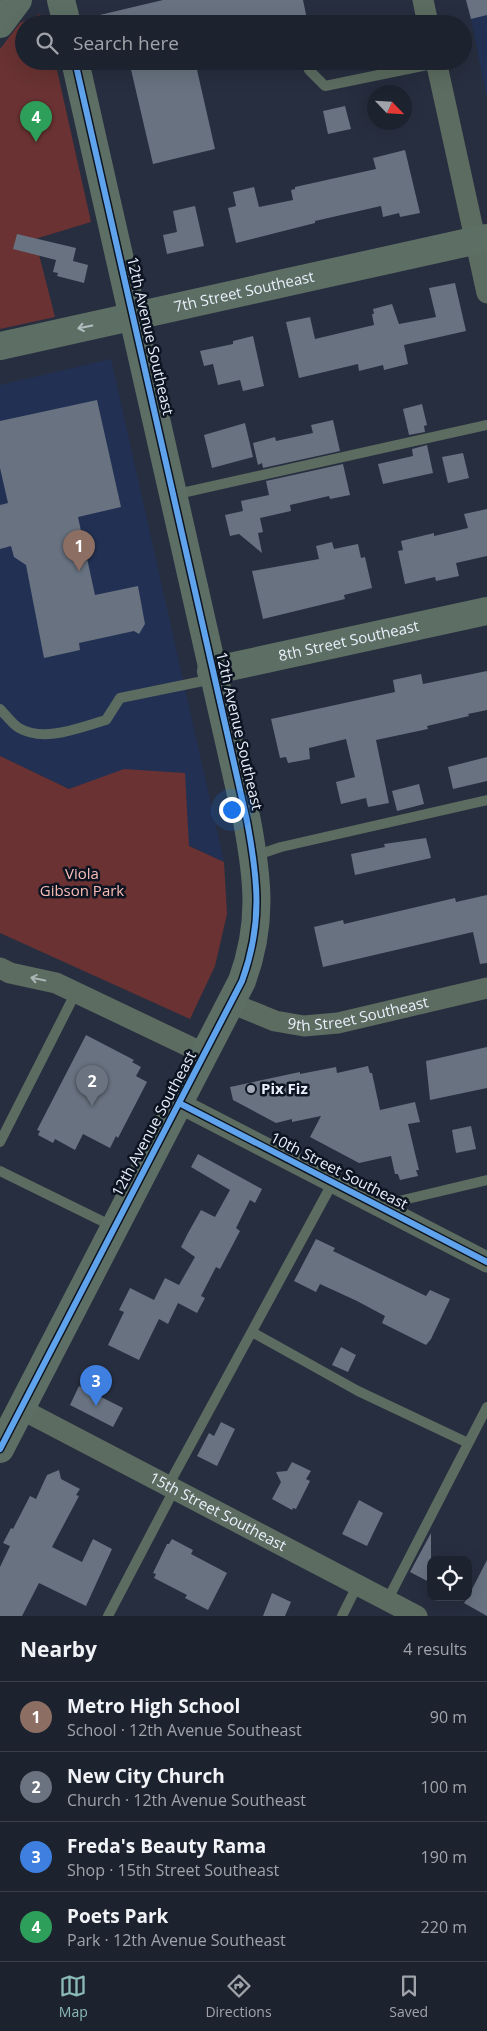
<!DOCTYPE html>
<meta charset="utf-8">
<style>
body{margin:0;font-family:"Open Sans",sans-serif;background:#2a2f3b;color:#f1f3f6}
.controls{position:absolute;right:15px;bottom:15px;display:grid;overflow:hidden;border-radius:10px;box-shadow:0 5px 20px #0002}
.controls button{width:45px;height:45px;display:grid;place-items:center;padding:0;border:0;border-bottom:1px solid #3b3f4b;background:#1d222f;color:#f1f3f6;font:25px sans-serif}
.compass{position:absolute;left:367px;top:85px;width:45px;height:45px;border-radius:50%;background:#1d222f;box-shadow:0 5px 20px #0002;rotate:115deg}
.you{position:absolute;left:231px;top:809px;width:18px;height:18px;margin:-12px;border:4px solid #fff;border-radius:50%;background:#1a73e8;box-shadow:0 0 0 8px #1a73e833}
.badge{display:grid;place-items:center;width:32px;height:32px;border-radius:50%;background:#8bbbb9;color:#fff;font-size:16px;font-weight:700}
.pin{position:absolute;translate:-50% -41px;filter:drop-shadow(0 1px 2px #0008)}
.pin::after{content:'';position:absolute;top:26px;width:18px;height:15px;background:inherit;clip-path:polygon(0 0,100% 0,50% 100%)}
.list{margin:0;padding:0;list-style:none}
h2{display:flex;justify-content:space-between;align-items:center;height:65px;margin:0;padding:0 20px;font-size:21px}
h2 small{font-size:16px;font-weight:400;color:#a0a4aa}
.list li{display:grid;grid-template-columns:32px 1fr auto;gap:15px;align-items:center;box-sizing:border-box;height:70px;padding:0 20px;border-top:1px solid #3b3f4b}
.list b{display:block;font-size:19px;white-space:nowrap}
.list p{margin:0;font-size:16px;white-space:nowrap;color:#a0a4aa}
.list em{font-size:16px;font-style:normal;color:#a0a4aa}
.icon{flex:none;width:28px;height:28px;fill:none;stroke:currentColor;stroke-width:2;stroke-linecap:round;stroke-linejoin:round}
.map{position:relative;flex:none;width:487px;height:1616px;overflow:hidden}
.search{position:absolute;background:#1d222f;box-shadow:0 5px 20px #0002;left:15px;right:15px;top:15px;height:55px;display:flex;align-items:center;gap:12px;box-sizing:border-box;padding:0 18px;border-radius:28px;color:#a0a4aa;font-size:19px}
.sheet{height:345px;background:#1d222f}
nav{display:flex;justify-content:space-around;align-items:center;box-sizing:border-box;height:70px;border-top:1px solid #3b3f4b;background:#1d222f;font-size:14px;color:#a0a4aa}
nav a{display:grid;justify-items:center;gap:2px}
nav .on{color:#8bbbb9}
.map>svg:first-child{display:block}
</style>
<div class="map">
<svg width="487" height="1616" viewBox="0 0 487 1616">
<rect width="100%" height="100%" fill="#272e3f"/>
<!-- built -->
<path fill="#223153" d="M 467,0 L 487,0 L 487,98 Z
M 111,359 L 224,862 L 0,756 L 0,385 Z"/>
<!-- green -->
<path fill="#6a3232" d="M 40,14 L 46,24 L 24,24 L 24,61 L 55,61 L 91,222 L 35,239 L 55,317 L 0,329 L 0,49 L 20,23 Z
M 0,756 L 69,789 L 124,769 L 185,773 L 189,846 L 224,862 L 227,914 L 215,966 L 190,1019 L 0,933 Z"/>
<!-- building -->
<path fill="#687280" d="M 163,0 L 303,0 L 308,24 L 92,24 L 91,17 Z
M 466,0 L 487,0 L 487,15 L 471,19 Z
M 129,61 L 195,61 L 215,149 L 153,164 Z
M 345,106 L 351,129 L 328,134 L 323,111 Z
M 405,150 L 420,213 L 400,217 L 399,213 L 383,217 L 381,206 L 315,221 L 315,223 L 236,243 L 228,208 L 236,206 L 233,192 L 254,187 L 259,207 L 293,200 L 291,190 L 295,189 L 295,187 L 376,169 L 373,158 Z
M 195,206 L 204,246 L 167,254 L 163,235 L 177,232 L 173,211 Z
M 17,234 L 76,248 L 73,261 L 88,265 L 84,283 L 57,276 L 58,273 L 53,272 L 56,260 L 13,249 Z
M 455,283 L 466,331 L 404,345 L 408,364 L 384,370 L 383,365 L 359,371 L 358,364 L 299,378 L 286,322 L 310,317 L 315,339 L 374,325 L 372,314 L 374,314 L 373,309 L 392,304 L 399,324 L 436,317 L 429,288 Z
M 253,336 L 264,386 L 243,391 L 240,380 L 218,385 L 213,364 L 204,366 L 200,351 L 233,344 L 233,341 Z
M 97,400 L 121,507 L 78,517 L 95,595 L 138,586 L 145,624 L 139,634 L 134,631 L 79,643 L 80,650 L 44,658 L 26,565 L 14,557 L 11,546 L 0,549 L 0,505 L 8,503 L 0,468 L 0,421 Z
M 422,404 L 427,425 L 424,426 L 425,432 L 409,435 L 403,409 Z
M 333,420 L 340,451 L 263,468 L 262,463 L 258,465 L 253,443 L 275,437 L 276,441 L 313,433 L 311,425 Z
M 245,423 L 253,457 L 212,468 L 204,435 Z
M 427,445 L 433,473 L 383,484 L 378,464 L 413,456 L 412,449 Z
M 463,453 L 469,478 L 448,483 L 442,457 Z
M 343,464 L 350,495 L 330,499 L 329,496 L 290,505 L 291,511 L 260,518 L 263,532 L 258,533 L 262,553 L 239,534 L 230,536 L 225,515 L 243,511 L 241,501 L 269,495 L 266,481 Z
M 487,509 L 487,556 L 456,563 L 459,576 L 436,581 L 435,577 L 405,584 L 398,551 L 403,550 L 401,541 L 434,533 L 434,536 L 468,528 L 464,514 Z
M 332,542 L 334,549 L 358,544 L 361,558 L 365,557 L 372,588 L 344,595 L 345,599 L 263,619 L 252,571 L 319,559 L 316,546 Z
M 487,671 L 487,710 L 468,714 L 469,716 L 427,726 L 428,729 L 376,740 L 389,803 L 368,807 L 366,798 L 341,804 L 336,782 L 355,777 L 346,739 L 309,748 L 310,759 L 288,763 L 286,757 L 280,758 L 271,719 L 395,692 L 393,680 L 421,674 L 423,684 Z
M 487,757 L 487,781 L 453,789 L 448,767 Z
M 419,784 L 424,804 L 397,811 L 392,791 Z
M 426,838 L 431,858 L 355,875 L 351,854 L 385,847 L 384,844 Z
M 487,895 L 487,963 L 480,964 L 473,932 L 323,967 L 314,927 L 343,920 L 344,924 L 455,898 L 456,902 Z
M 86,1035 L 134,1060 L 132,1062 L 141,1067 L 136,1076 L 147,1082 L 118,1138 L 116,1136 L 110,1148 L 83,1134 L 75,1150 L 55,1139 L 53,1143 L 38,1135 L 40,1131 L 37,1130 Z
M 487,1047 L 487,1088 L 430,1100 L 426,1061 Z
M 368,1066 L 370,1073 L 372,1073 L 380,1110 L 415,1102 L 420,1122 L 408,1124 L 419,1170 L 416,1170 L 418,1176 L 400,1180 L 398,1174 L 395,1174 L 391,1156 L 359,1163 L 310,1137 L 321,1116 L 292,1122 L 292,1119 L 276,1123 L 233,1100 L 230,1087 L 300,1072 L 300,1074 L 336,1067 L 337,1073 Z
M 471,1126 L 476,1149 L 456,1153 L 452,1130 Z
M 198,1154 L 262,1189 L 255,1203 L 250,1200 L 236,1228 L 240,1231 L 220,1269 L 216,1267 L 201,1296 L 205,1298 L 197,1313 L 178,1303 L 168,1324 L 159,1319 L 139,1360 L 108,1345 L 124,1312 L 119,1310 L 130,1288 L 154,1300 L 165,1278 L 179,1285 L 195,1257 L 181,1247 L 188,1233 L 201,1210 L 215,1217 L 230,1190 L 191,1167 Z
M 316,1239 L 335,1248 L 333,1251 L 426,1296 L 430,1290 L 450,1299 L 431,1339 L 426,1345 L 382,1323 L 385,1316 L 357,1301 L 320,1284 L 316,1292 L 294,1281 Z
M 341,1347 L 356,1355 L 348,1372 L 332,1365 Z
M 79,1386 L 123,1408 L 113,1427 L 70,1405 Z
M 221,1422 L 235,1429 L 217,1466 L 197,1456 L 209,1433 L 214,1436 Z
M 292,1462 L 311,1471 L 306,1479 L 310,1481 L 296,1509 L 293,1508 L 292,1510 L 272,1499 L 281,1482 L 276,1472 L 287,1471 Z
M 59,1470 L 61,1479 L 80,1489 L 76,1495 L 79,1496 L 52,1547 L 82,1562 L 93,1539 L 112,1549 L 86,1606 L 39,1583 L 22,1616 L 0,1616 L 0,1567 L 10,1546 L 3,1543 L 11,1528 L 13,1529 L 30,1496 L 36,1499 L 47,1475 Z
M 359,1500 L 383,1513 L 367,1546 L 342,1534 Z
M 431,1533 L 431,1583 L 410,1572 Z
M 172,1539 L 193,1550 L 191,1554 L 227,1573 L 208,1610 L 185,1598 L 187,1595 L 154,1578 L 156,1574 L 153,1573 L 167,1544 L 169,1544 Z
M 487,1560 L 487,1616 L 464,1603 L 468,1597 Z
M 272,1593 L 291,1602 L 285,1616 L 263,1616 Z"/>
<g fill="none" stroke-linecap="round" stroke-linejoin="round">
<!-- lane -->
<path stroke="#5c6c60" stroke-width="10" d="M 306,61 L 309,70 L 325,86 L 437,63
M 173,495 L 487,425
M 0,709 C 6,715 12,724 19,728 C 45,743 80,727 106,720 L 120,698 L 213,679
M 254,856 L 281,847 L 487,800
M 0,1142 L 76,992
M 0,1171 L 114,1227
M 382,1205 L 487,1180
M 252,1332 L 358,1391 L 468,1443
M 168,1486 L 333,1182
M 387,1601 L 487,1407
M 108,1616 L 174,1490
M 342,1616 L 357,1586"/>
<!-- street -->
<g stroke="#5c6c60" stroke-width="21">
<path d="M 423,0 L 428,24"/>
<path d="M 436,61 L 487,293"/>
<path d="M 0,968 L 10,973 L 56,983 L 205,1054"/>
<path id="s1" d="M 231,1003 L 275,1021 L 304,1026 L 338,1023 L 487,988"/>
<path d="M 179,1103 L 487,1262"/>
<path id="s2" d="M 21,1409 L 417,1616"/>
</g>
<!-- secondary -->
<g stroke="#5d6f64" stroke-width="28">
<path d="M 61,0 L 67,24"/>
<path d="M 0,24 L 18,0"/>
<path id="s3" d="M 0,346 L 487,238"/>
<path id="s4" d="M 211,671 L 487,611"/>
<path d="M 0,1449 L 242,981 C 263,923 258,880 247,821 L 75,61"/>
</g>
<!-- cycleway casing -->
<g stroke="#0d1421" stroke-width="9">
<path id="cycleway" d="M 179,1103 L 487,1262
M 0,1449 L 242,981 C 263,923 258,880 247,821 L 75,61"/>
</g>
<!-- cycleway -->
<use href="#cycleway" stroke="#60a3ed" stroke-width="6"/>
</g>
<!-- one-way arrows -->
<defs><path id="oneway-shaft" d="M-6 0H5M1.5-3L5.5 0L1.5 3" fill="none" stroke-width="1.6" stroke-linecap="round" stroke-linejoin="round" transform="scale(1.25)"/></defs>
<use stroke="#b1bcbf" href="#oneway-shaft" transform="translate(85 327) rotate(168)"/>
<use stroke="#aab4b5" href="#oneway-shaft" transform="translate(38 979) rotate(-168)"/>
<!-- markers -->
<circle fill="#a5abb9" stroke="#0d1421" stroke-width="2" cx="251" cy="1089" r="5"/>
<g text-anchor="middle" stroke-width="5" stroke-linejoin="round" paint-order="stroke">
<!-- street labels -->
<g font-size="15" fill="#e9effb" stroke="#0d1421">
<text dy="5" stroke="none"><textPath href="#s3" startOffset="250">7th Street Southeast</textPath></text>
<text transform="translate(150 336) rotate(77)" y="5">12th Avenue Southeast</text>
<text dy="5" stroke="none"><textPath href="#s4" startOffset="141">8th Street Southeast</textPath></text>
<text transform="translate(239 731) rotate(77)" y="5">12th Avenue Southeast</text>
<text dy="5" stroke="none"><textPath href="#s1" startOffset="132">9th Street Southeast</textPath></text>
<text transform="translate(154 1124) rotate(-62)" y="5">12th Avenue Southeast</text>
<text transform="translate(339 1171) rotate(27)" y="5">10th Street Southeast</text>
<text dy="5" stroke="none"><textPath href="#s2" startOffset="222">15th Street Southeast</textPath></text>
</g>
<!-- park labels -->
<g font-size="15" fill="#f9bcb6" stroke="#0d1421">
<text x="82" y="879">Viola<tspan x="82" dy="17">Gibson Park</tspan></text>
</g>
<!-- poi labels -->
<g font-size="15" font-weight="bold" fill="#e9effb" stroke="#0d1421" text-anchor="start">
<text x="261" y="1094">Pix Fiz</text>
</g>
</g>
</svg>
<div class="controls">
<button><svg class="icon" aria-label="locate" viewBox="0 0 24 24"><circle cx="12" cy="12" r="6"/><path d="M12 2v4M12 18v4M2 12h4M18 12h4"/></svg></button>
</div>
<svg class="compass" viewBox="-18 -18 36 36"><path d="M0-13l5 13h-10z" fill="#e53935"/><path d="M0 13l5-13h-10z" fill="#a0a4aa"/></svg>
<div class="you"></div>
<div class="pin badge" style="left:79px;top:571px;background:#8d6e63">1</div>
<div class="pin badge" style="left:92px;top:1106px;background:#6b7280">2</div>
<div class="pin badge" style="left:96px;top:1406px;background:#3f7fe0">3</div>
<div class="pin badge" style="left:36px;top:142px;background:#2e9e5b">4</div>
<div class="search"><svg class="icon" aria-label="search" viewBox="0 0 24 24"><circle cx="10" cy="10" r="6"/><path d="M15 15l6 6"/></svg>Search here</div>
</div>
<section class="sheet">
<h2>Nearby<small>4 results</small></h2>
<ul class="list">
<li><span class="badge" style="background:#8d6e63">1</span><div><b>Metro High School</b><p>School · 12th Avenue Southeast</p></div><em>90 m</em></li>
<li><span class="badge" style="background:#6b7280">2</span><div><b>New City Church</b><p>Church · 12th Avenue Southeast</p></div><em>100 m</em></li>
<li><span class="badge" style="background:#3f7fe0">3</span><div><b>Freda's Beauty Rama</b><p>Shop · 15th Street Southeast</p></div><em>190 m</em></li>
<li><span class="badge" style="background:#2e9e5b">4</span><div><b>Poets Park</b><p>Park · 12th Avenue Southeast</p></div><em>220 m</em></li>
</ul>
</section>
<nav>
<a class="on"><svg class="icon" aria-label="map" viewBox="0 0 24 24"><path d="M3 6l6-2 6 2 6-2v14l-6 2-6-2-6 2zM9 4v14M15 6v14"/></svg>Map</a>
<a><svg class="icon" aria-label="directions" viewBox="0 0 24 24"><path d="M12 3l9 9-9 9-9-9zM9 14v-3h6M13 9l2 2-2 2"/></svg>Directions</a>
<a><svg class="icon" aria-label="saved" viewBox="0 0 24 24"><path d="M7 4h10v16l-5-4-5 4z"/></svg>Saved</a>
</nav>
